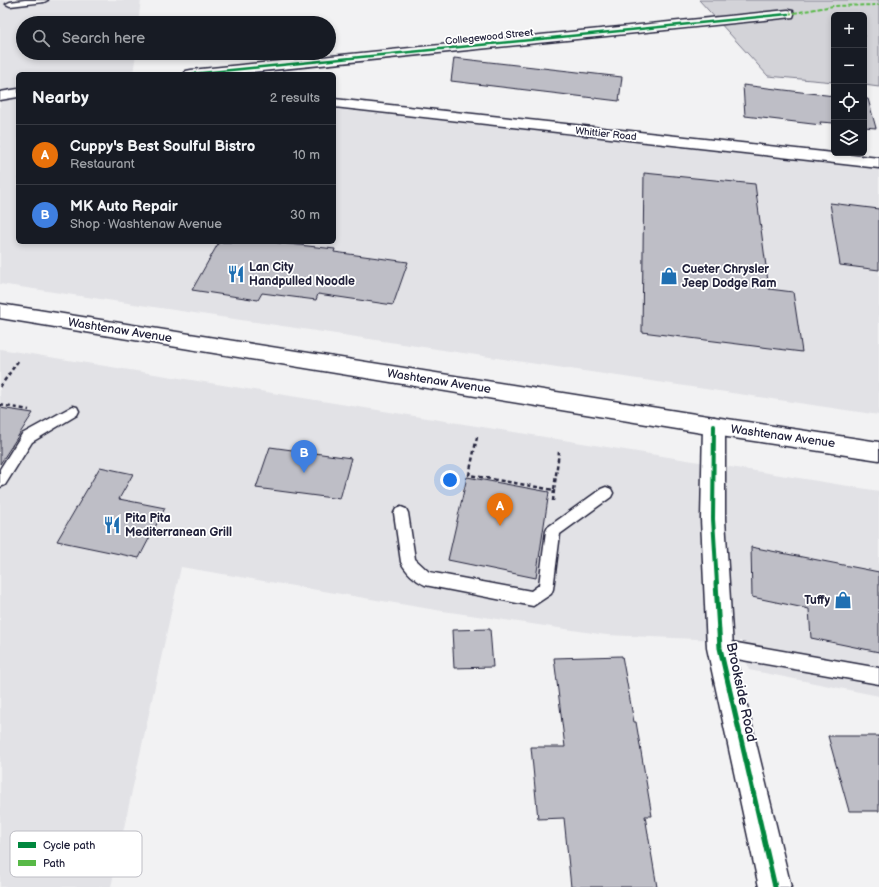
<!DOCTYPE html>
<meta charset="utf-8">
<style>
body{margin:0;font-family:"Balsamiq Sans",sans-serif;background:#20242c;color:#f1f3f6}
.controls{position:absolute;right:12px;top:12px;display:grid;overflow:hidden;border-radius:6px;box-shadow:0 2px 6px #0003}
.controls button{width:36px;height:36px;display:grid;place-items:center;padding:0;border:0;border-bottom:1px solid #363941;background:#171b24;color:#f1f3f6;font:20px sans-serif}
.you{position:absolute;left:450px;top:480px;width:14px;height:14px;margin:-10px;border:3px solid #fff;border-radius:50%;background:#1a73e8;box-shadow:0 0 0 6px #1a73e833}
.badge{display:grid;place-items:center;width:26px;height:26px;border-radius:50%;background:#8c9099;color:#fff;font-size:13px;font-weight:700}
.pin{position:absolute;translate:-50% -33px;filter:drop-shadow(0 1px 2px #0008)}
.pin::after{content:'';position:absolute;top:21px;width:14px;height:12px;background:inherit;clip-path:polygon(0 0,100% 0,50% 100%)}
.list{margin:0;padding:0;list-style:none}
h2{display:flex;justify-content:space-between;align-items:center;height:52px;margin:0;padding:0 16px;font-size:17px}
h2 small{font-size:13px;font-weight:400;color:#9ea1a6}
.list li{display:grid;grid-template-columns:26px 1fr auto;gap:12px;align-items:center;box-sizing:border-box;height:60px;padding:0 16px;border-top:1px solid #363941}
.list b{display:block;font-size:15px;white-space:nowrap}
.list p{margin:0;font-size:13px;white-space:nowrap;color:#9ea1a6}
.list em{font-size:13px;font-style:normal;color:#9ea1a6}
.icon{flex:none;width:22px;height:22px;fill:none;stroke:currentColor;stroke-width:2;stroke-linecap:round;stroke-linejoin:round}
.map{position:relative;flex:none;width:879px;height:887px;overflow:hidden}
.search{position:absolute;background:#171b24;box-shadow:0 2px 6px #0003;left:16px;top:16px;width:320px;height:44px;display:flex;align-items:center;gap:10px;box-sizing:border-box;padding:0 14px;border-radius:22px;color:#9ea1a6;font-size:15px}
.panel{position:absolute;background:#171b24;box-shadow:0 2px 6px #0003;left:16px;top:72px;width:320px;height:172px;border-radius:6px}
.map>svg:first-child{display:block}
</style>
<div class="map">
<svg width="879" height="887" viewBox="0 0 879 887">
<rect width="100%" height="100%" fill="#f2f2f3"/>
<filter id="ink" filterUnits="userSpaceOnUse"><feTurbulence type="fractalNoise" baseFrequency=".025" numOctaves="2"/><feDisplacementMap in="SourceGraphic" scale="8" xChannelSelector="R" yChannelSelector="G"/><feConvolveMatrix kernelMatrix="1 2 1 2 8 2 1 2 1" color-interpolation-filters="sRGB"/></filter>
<g filter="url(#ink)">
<!-- built -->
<path fill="#e2e2e6" d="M 0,0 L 141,0 L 138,23 L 23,23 L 23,53 L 136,53 L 133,74 L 18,74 L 18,242 L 334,242 L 334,109 L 879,168 L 879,415 L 0,284 Z
M 0,349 L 879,491 L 879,696 L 749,670 L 742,641 L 606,635 L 436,610 L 181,567 L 111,887 L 0,887 Z"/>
<!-- green -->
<path fill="#d3d3d8" stroke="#7a7a8a" d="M 699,0 L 879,0 L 879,87 L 864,85 L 864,15 L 834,15 L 834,82 L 768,76 Z"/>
<!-- building -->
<path fill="#bebec6" stroke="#22223b" d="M 454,58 L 622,77 L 619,101 L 451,81 Z
M 743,85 L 834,96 L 834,123 L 820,122 L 821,125 L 745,116 Z
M 864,99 L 868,99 L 876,128 L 864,127 Z
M 644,173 L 755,184 L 769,289 L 793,292 L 802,352 L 642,332 Z
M 830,203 L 879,209 L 879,270 L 840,265 Z
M 219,242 L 271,242 L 335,249 L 334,252 L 408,262 L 393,305 L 318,294 L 316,300 L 262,293 L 258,300 L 192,290 Z
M 0,408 L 33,413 L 0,464 Z
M 270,447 L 351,458 L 340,499 L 256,488 Z
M 100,467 L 133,474 L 119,499 L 165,508 L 139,558 L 57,541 Z
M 467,477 L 549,492 L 536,578 L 448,560 Z
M 751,547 L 879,572 L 879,652 L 811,638 L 809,609 L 752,597 Z
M 490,629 L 493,667 L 454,668 L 452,630 Z
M 622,656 L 634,722 L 636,722 L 652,816 L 645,816 L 657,887 L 571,887 L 564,818 L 538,819 L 531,747 L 565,747 L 554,658 Z
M 828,736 L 879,736 L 879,811 L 849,811 Z"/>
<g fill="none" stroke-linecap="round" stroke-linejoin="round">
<!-- service casing -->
<g stroke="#22223b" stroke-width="3">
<path id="service" d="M 25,0 L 48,0 L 44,2 L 10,6 L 6,4 L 10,2 Z
M 73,406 L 77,407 L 79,411 L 77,415 L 32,442 L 5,485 L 0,487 L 0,469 L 22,434 Z
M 606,487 L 611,489 L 613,493 L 611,497 L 560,534 L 553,589 L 551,594 L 533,606 L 425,585 C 416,581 405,571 401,562 L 394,513 L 396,509 L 401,507 L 406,509 L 408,513 L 415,559 L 429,572 L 531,591 L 539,585 L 546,531 L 548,527 L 601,489 Z
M 720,640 L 879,668 L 879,684 L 720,656 L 714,653 L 712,648 L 714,643 Z"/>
</g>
<!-- minor casing -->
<g stroke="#22223b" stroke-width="3">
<path id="minor" d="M 788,10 L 793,11 L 794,14 L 793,17 L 233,74 L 184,74 L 186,71 L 191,70 Z
M 18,89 L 18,97 L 0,100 L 0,92 Z
M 334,99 L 879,158 L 879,168 L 334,107 Z
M 714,417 L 722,420 L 725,426 L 725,519 L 733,648 L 791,887 L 759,887 L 707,648 L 701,519 L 703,426 L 706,420 Z"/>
</g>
<!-- primary casing -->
<g stroke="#22223b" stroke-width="3">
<path id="primary" d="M 0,304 L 714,417 L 879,442 L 879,460 L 714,435 L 0,318 Z"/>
</g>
<!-- path -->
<path stroke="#22223b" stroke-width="2.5" stroke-dasharray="4 3" stroke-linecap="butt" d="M 0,387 L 18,361
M 0,405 L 29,410
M 477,437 L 469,475 L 554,490 L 559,452
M 553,501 L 554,490"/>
<!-- service -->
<use href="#service" fill="#fff" fill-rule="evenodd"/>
<!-- minor -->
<use href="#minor" fill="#fff" fill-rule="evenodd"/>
<!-- primary -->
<use href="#primary" fill="#fff" fill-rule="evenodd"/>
<!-- quiet -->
<path stroke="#58b947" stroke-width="2" stroke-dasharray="4 2" stroke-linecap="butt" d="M 788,14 L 833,6 L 879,5"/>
<!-- cycleway-far2 casing -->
<g stroke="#fff" stroke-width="4">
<path id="cycleway-far2" d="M 191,74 L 788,14"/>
</g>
<!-- cycleway-far1 casing -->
<g stroke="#fff" stroke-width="6">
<path id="cycleway-far1" d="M 714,426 L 713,519 L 717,584"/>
</g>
<!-- cycleway casing -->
<g stroke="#fff" stroke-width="8">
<path id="cycleway" d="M 716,583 L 720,648 L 775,887"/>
</g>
<!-- cycleway-far2 -->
<use href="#cycleway-far2" stroke="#00873e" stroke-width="2.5"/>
<!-- cycleway-far1 -->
<use href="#cycleway-far1" stroke="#00873e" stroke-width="4"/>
<!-- cycleway -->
<use href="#cycleway" stroke="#00873e" stroke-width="5"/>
</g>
</g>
<!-- icons -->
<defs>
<g id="restaurant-bare" transform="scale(1.38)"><path d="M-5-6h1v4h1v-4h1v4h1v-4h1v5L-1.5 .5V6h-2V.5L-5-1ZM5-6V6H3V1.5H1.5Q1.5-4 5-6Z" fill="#1f6fb2" stroke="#fff" stroke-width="2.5" paint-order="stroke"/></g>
<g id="shop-bare" transform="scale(1.38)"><path d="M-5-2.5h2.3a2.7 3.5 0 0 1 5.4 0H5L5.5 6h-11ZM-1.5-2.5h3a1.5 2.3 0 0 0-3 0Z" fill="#1f6fb2" stroke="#fff" stroke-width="2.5" paint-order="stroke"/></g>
</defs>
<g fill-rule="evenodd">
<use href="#restaurant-bare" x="236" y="274"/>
<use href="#shop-bare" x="669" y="276"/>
<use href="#restaurant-bare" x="112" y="525"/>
<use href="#shop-bare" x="843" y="600"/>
</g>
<g text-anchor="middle" stroke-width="3.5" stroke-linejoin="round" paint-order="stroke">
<!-- far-street labels -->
<g font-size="10" fill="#22223b" stroke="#fff">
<text transform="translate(489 36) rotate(-6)" y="4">Collegewood Street</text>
<text transform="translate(606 133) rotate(6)" y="4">Whittier Road</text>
</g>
<!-- poi labels -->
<g font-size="12" font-weight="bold" fill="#22223b" stroke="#fff" text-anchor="start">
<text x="249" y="271">Lan City<tspan x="249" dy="14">Handpulled Noodle</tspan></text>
<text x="682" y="273">Cueter Chrysler<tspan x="682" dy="14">Jeep Dodge Ram</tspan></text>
<text x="125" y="522">Pita Pita<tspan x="125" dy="14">Mediterranean Grill</tspan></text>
<text x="830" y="604" text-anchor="end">Tuffy</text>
</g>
<!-- street labels -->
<g font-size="12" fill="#22223b" stroke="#fff">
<text transform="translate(120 330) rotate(9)" y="4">Washtenaw Avenue</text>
<text transform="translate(439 381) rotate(9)" y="4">Washtenaw Avenue</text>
<text transform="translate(783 436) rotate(8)" y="4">Washtenaw Avenue</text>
</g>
<!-- near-street labels -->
<g font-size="14" fill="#22223b" stroke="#fff">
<text transform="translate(742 692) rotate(78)" y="5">Brookside Road</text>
</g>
</g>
<!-- legend -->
<rect x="10" y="831" width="132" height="46" rx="6" fill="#fff" stroke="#bdbdc4" stroke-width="1"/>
<rect x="18" y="842" width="18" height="6" fill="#00873e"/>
<rect x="18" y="860" width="18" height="6" fill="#58b947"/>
<g font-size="11" fill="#22223b">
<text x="43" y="849">Cycle path</text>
<text x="43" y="867">Path</text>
</g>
</svg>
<div class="controls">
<button>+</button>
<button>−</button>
<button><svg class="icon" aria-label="locate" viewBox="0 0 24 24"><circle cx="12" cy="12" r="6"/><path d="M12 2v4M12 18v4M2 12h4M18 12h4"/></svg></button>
<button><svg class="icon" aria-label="layers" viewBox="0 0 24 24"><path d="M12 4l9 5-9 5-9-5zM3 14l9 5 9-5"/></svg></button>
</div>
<div class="you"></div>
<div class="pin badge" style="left:500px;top:526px;background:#e8710a">A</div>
<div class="pin badge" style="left:304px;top:473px;background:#3f7fe0">B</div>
<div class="search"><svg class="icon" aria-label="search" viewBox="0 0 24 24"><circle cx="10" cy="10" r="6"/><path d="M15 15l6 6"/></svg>Search here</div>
<section class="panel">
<h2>Nearby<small>2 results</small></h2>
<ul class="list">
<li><span class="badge" style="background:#e8710a">A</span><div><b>Cuppy's Best Soulful Bistro</b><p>Restaurant</p></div><em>10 m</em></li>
<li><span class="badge" style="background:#3f7fe0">B</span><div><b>MK Auto Repair</b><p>Shop · Washtenaw Avenue</p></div><em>30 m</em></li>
</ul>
</section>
</div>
